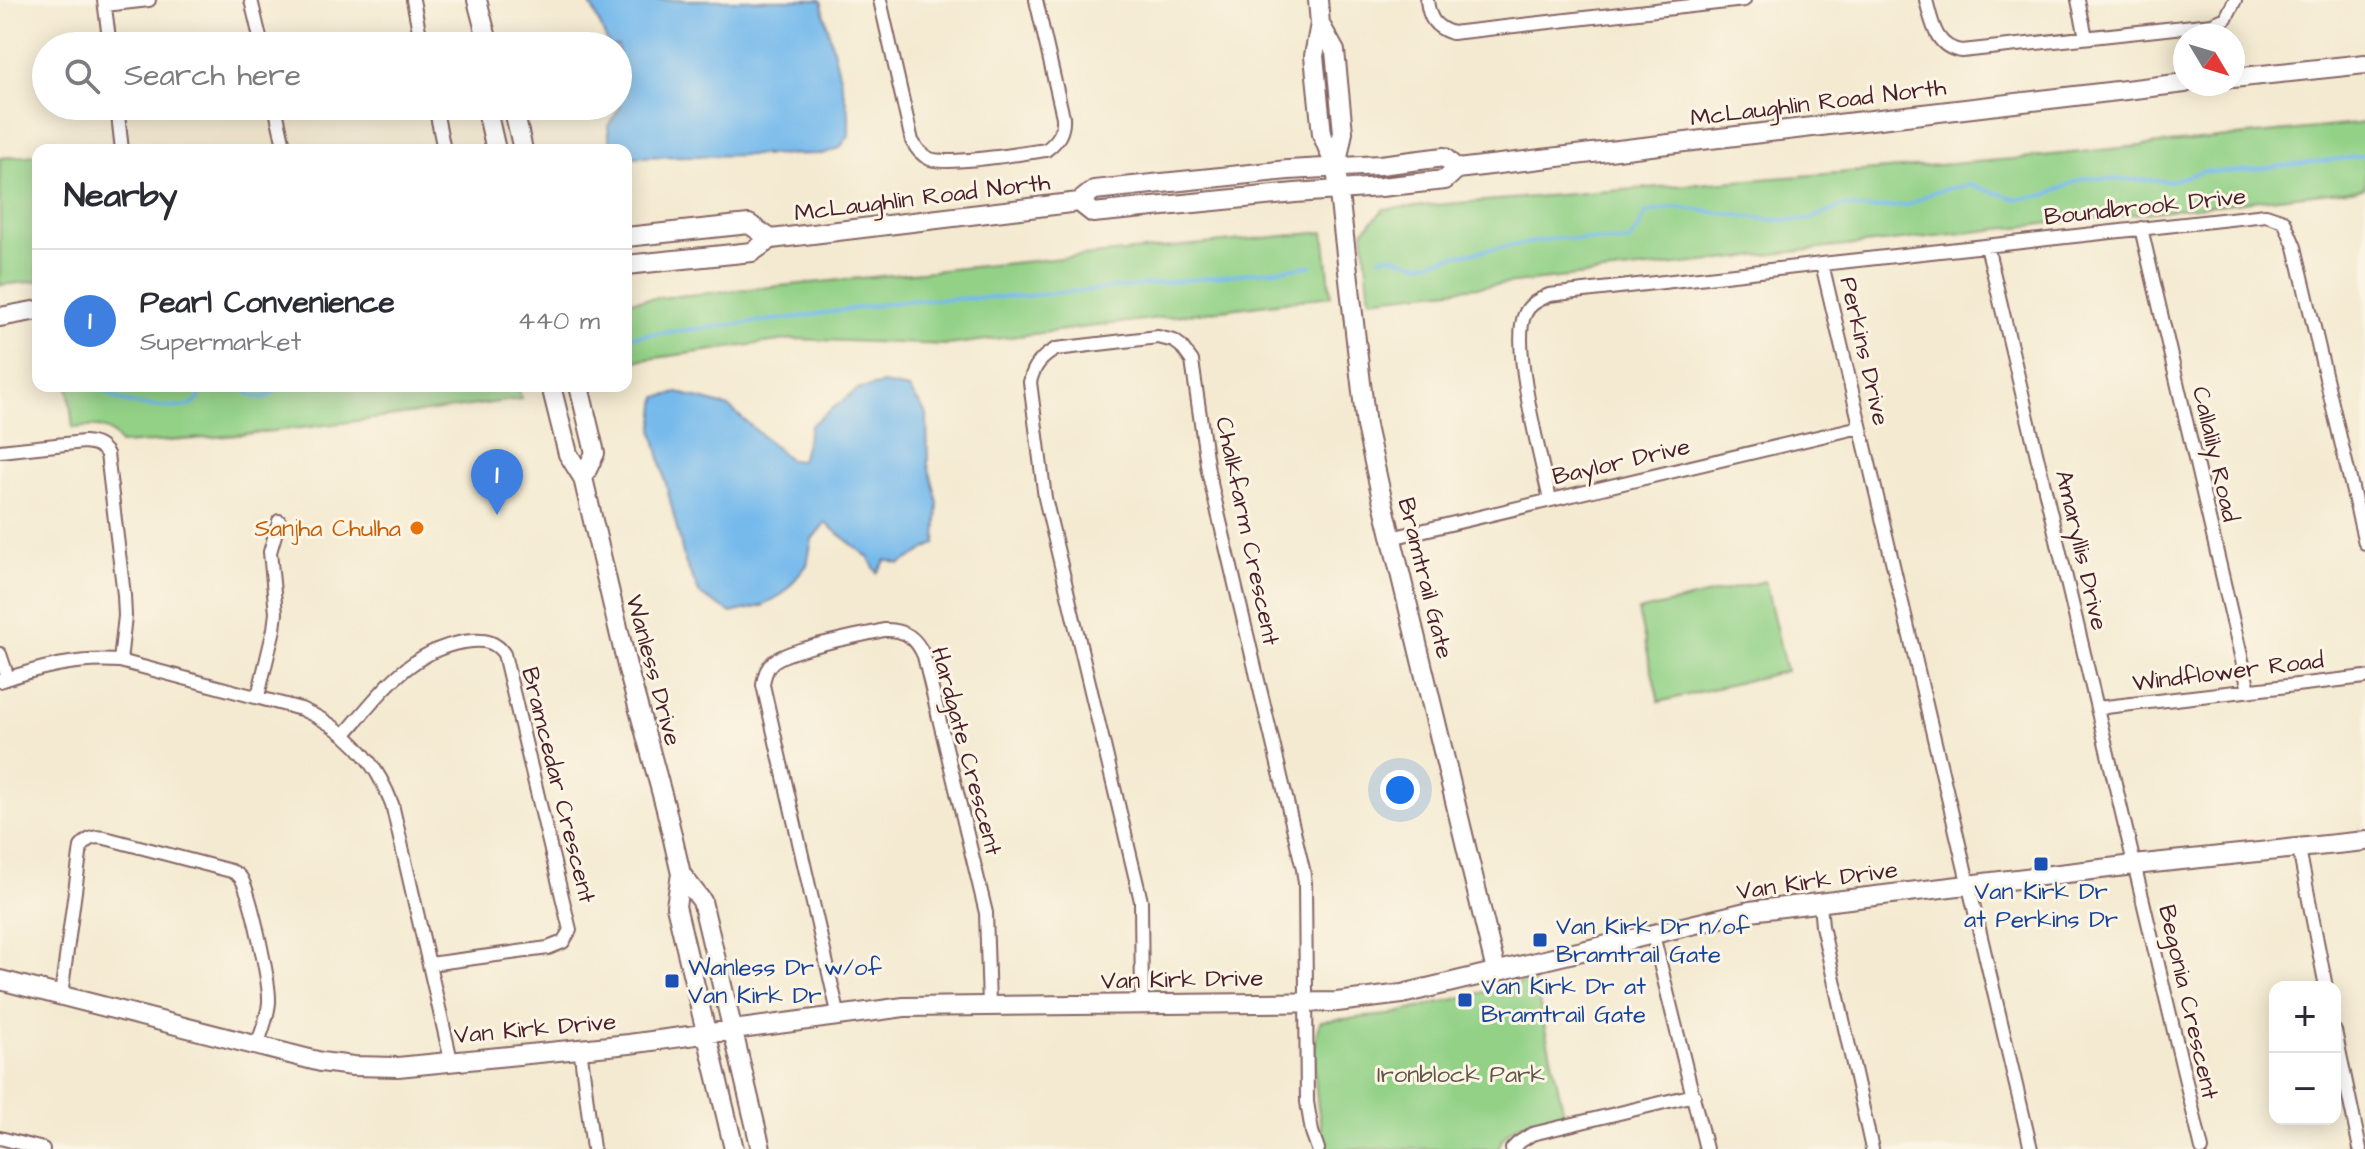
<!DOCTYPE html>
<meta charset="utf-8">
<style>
body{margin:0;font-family:"Architects Daughter",sans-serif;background:#f7f7f7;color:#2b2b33}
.controls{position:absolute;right:24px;bottom:24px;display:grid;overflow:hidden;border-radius:16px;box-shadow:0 4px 20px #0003}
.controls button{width:72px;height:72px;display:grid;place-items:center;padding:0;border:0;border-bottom:2px solid #e1e1e2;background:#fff;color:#2b2b33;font:40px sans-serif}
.compass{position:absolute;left:2173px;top:24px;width:72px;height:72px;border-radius:50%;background:#fff;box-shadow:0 4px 20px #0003;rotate:128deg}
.you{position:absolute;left:1400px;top:790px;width:28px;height:28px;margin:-20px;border:6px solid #fff;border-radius:50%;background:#1a73e8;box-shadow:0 0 0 12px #1a73e833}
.badge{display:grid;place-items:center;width:52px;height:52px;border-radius:50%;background:#2563eb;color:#fff;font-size:26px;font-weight:700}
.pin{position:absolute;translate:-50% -66px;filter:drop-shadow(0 2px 4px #0008)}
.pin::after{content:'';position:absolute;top:42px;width:28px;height:24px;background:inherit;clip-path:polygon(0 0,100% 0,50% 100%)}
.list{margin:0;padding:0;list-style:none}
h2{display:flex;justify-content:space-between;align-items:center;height:104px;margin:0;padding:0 32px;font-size:34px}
h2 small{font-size:26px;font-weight:400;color:#7c7c81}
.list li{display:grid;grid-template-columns:52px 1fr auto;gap:24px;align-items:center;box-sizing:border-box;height:144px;padding:0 32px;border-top:2px solid #e1e1e2}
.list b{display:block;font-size:30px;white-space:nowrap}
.list p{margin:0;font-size:26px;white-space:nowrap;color:#7c7c81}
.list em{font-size:26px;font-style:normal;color:#7c7c81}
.icon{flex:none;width:44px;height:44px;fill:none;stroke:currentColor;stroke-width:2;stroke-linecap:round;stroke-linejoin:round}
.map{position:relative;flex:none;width:2365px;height:1149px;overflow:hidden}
.search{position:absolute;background:#fff;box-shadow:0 4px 20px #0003;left:32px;top:32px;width:600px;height:88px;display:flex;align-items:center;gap:20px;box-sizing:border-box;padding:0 28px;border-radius:44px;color:#7c7c81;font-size:30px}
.panel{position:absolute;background:#fff;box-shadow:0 4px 20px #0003;left:32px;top:144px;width:600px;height:248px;border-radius:16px}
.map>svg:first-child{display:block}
</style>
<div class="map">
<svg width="2365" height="1149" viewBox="0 0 2365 1149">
<rect width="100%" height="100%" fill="#fcf5e5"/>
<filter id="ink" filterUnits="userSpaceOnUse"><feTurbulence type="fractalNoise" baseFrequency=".0125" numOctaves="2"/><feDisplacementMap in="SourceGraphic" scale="16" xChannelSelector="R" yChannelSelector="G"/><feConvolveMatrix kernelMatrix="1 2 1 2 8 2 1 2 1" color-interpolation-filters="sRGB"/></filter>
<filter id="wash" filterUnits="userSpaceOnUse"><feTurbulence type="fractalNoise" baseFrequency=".006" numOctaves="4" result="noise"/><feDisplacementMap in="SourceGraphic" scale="32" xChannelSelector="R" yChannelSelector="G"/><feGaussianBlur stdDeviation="1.8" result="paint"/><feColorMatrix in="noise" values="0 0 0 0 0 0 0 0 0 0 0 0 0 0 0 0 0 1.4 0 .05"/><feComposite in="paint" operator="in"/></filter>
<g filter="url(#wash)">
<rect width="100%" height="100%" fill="#f4ead1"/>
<!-- green -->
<path fill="#93d187" stroke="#6e7859" stroke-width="2" d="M 2365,123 L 2365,187 L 2359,189 L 1370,299 L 1363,231 L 1384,209 L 2013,159 Z
M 38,155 L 38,281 L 0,285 L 0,158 Z
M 1324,232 L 1331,296 L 948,345 L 794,339 L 626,362 L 626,302 L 628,301 Z
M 68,386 L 518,386 L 521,399 C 388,417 254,437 120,444 C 110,423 93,426 73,428 Z
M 1765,581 L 1786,671 L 1659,702 L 1638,611 Z
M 1534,980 L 1564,1113 C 1539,1119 1507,1120 1498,1149 L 1328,1149 C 1317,1127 1308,1042 1321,1021 L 1389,1015 Z"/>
<!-- water -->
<path fill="#76baec" stroke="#606c8c" stroke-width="2" d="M 587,0 L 821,0 L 849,114 L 849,135 L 840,148 L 822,154 L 626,157 L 626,150 L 616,150 L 610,144 L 608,126 L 619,109 L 618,46 L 609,46 L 594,11 Z
M 883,384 L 909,389 L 927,415 L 928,465 L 938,502 L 936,543 L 900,564 L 886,560 L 877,573 L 869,558 L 825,523 L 812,539 L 807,565 L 784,593 L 762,606 L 731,613 L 700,594 L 685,562 L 653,430 L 657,397 L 679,393 L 729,407 L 790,460 L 801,461 L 811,425 L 857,390 Z"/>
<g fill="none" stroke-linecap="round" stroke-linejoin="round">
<!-- stream -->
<path stroke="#76baec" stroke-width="4" d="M 1380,257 L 1389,256 L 1421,264 L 1458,255 L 1557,238 L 1628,242 L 1639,229 L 1645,213 L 1675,207 L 1772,220 L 1808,220 L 1843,206 L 1866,209 L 1908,205 L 1936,191 L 1969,185 L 2018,199 L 2046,195 L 2084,178 L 2170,181 L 2205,171 L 2230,172 L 2365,156
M 626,337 L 799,317 L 904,301 L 1025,296 L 1125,287 L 1311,266
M 99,386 C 105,390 113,397 120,400 C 133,405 184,412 195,403 C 200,399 201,393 202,386
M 242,386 C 252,401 268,402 279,386
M 459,386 L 470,390 L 522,387"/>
</g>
</g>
<g filter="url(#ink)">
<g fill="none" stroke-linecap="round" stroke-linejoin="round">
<!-- street casing -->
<g stroke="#866665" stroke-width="16">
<path id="street" d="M 104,0 L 110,46
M 251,0 L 262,46
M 413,0 L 422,46
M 880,0 L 912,141 C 917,149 921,155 930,159 C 949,166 1022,153 1046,150 C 1058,141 1064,132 1063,117 L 1036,0
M 1427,0 C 1429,18 1434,27 1452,33 L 1744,0
M 1926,0 C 1932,22 1935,48 1962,51 L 2212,24 L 2226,18 L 2235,0
M 2078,0 L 2086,37
M 105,5 L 149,0
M 117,106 L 122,150
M 275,106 L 285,150
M 435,106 L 444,150
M 2141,228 L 2249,690
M 1987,246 L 2202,1149
M 1822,264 L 2266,215 L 2284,221 L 2295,247 L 2365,543
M 0,451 L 84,442 C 95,443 101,445 107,454 L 124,595 L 125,616 L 120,661
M 1550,500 C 1542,463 1510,344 1525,314 C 1529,304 1539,300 1549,295 L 1822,264 L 2031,1149
M 1391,538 L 1860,427
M 0,654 L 8,678
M 0,681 C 41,667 77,658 120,661 L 301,709 C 346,728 375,759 392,804 L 451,1060
M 258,696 L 274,629 L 276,613 L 270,552 L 279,521
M 2097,708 L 2365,677
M 345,734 C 381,693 413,646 472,641 C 486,640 496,642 504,654 L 570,930 L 563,942 L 548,948 L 430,964
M 2299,849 L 2326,987
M 1820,903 L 1822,926 L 1872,1149
M 1653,935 L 1706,1149
M 61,995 L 81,847 C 89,836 97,836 109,839 L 231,871 C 237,874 237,873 241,878 C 251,894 270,983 269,1002 C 268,1017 262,1031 257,1045
M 1142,1003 L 1141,901 L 1137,884 L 1045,498 L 1030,382 C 1034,365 1042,357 1056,349 L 1158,337 L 1174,341 L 1181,346 L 1192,361 L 1208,471 L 1303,869 L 1305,883 L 1307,1102 L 1312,1132 L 1318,1149
M 839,1017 L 763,685 C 764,676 766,668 773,662 C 789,648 860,636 884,630 C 904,629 916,637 924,656 L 986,913 L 989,1005
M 2335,1031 L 2360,1149
M 580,1047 L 593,1149
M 0,1138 L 43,1149
M 1512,1149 L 1518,1143 L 1532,1134 L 1694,1095"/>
</g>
<!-- secondary casing -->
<g stroke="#866665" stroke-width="22">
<path id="secondary" d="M 477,0 L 489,46
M 1318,0 L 1320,24 L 1314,56 L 1322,134 L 1336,168 L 1366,426 L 1381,494 L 1496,971
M 1320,24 L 1335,51 L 1343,132 L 1336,168
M 2233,78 L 2365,64
M 486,106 L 496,150
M 513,106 L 523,150
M 1079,202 L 1093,213 L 1295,193 L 1381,187 L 1445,180 L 1457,169 L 2185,83
M 626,237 L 749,224 L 771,239
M 626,265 L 752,252 L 771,239 L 1079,202 L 1094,190 L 1288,170 L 1380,165 L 1444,157 L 1457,169
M 0,317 L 38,310
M 551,386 L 568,454 L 583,478 L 627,666 L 666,809 L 681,874 L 676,906 L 734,1149
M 579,386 L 595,453 L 583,478
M 681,874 L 702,901 L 761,1149
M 0,980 L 321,1062 L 353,1066 L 398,1067 L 629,1044 L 904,1007 L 1337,1002 L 1402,994 L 1750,911 L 2134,865 L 2365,841"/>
</g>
<!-- street -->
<use href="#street" stroke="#fff" stroke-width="12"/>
<!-- secondary -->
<use href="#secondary" stroke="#fff" stroke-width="18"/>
</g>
</g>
<!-- markers -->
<circle fill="#e8710a" stroke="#fcf5e5" stroke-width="3" cx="417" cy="528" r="8"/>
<g fill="#1a4fb4" stroke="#fcf5e5" stroke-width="3">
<rect x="2033" y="856" width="16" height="16" rx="4"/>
<rect x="1532" y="932" width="16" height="16" rx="4"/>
<rect x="664" y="973" width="16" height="16" rx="4"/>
<rect x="1457" y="992" width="16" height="16" rx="4"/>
</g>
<g text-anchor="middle" stroke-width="6" stroke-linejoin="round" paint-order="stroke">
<!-- street labels -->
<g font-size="24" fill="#4a1f2b" stroke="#fcf5e5">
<text transform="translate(1818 102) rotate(-7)" y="8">McLaughlin Road North</text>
<text transform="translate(922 197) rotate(-7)" y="8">McLaughlin Road North</text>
<text transform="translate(2145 206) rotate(-6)" y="8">Boundbrook Drive</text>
<text transform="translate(1865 351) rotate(77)" y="8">Perkins Drive</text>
<text transform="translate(2216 454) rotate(77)" y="8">Callalily Road</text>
<text transform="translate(1621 461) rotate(-13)" y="8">Baylor Drive</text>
<text transform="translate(1248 531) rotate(78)" y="8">Chalkfarm Crescent</text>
<text transform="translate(2082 550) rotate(77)" y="8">Amaryllis Drive</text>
<text transform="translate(1426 578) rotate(76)" y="8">Bramtrail Gate</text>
<text transform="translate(654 670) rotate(75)" y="8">Wanless Drive</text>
<text transform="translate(2228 671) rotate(-7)" y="8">Windflower Road</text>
<text transform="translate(967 751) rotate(75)" y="8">Hardgate Crescent</text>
<text transform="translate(559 785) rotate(76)" y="8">Bramcedar Crescent</text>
<text transform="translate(1817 880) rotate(-8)" y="8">Van Kirk Drive</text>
<text transform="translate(1182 979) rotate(-1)" y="8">Van Kirk Drive</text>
<text transform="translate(2189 1002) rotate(77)" y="8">Begonia Crescent</text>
<text transform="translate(535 1028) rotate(-5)" y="8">Van Kirk Drive</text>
</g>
<!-- food labels -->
<g font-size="24" fill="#c56008" stroke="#fcf5e5" text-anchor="end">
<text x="401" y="536">Sanjha Chulha</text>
</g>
<!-- transit labels -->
<g font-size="24" fill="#164399" stroke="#fcf5e5" text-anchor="start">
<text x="2041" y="899" text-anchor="middle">Van Kirk Dr<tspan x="2041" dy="28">at Perkins Dr</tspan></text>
<text x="1556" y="934">Van Kirk Dr n/of<tspan x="1556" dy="28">Bramtrail Gate</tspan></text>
<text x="688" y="975">Wanless Dr w/of<tspan x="688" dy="28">Van Kirk Dr</tspan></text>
<text x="1481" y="994">Van Kirk Dr at<tspan x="1481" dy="28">Bramtrail Gate</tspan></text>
</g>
<!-- park labels -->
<g font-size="24" fill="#605447" stroke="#fcf5e5">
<text x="1461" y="1082">Ironblock Park</text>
</g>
</g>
</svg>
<div class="controls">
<button>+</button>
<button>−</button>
</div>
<svg class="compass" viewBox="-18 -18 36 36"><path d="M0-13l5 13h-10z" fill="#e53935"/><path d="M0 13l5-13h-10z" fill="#7c7c81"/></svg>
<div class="you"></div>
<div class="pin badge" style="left:497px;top:515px;background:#3f7fe0">1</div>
<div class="search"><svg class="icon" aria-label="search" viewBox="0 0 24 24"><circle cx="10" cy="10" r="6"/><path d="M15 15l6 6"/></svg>Search here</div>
<section class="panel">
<h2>Nearby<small></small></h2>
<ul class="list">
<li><span class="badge" style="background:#3f7fe0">1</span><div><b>Pearl Convenience</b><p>Supermarket</p></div><em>440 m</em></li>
</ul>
</section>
</div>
